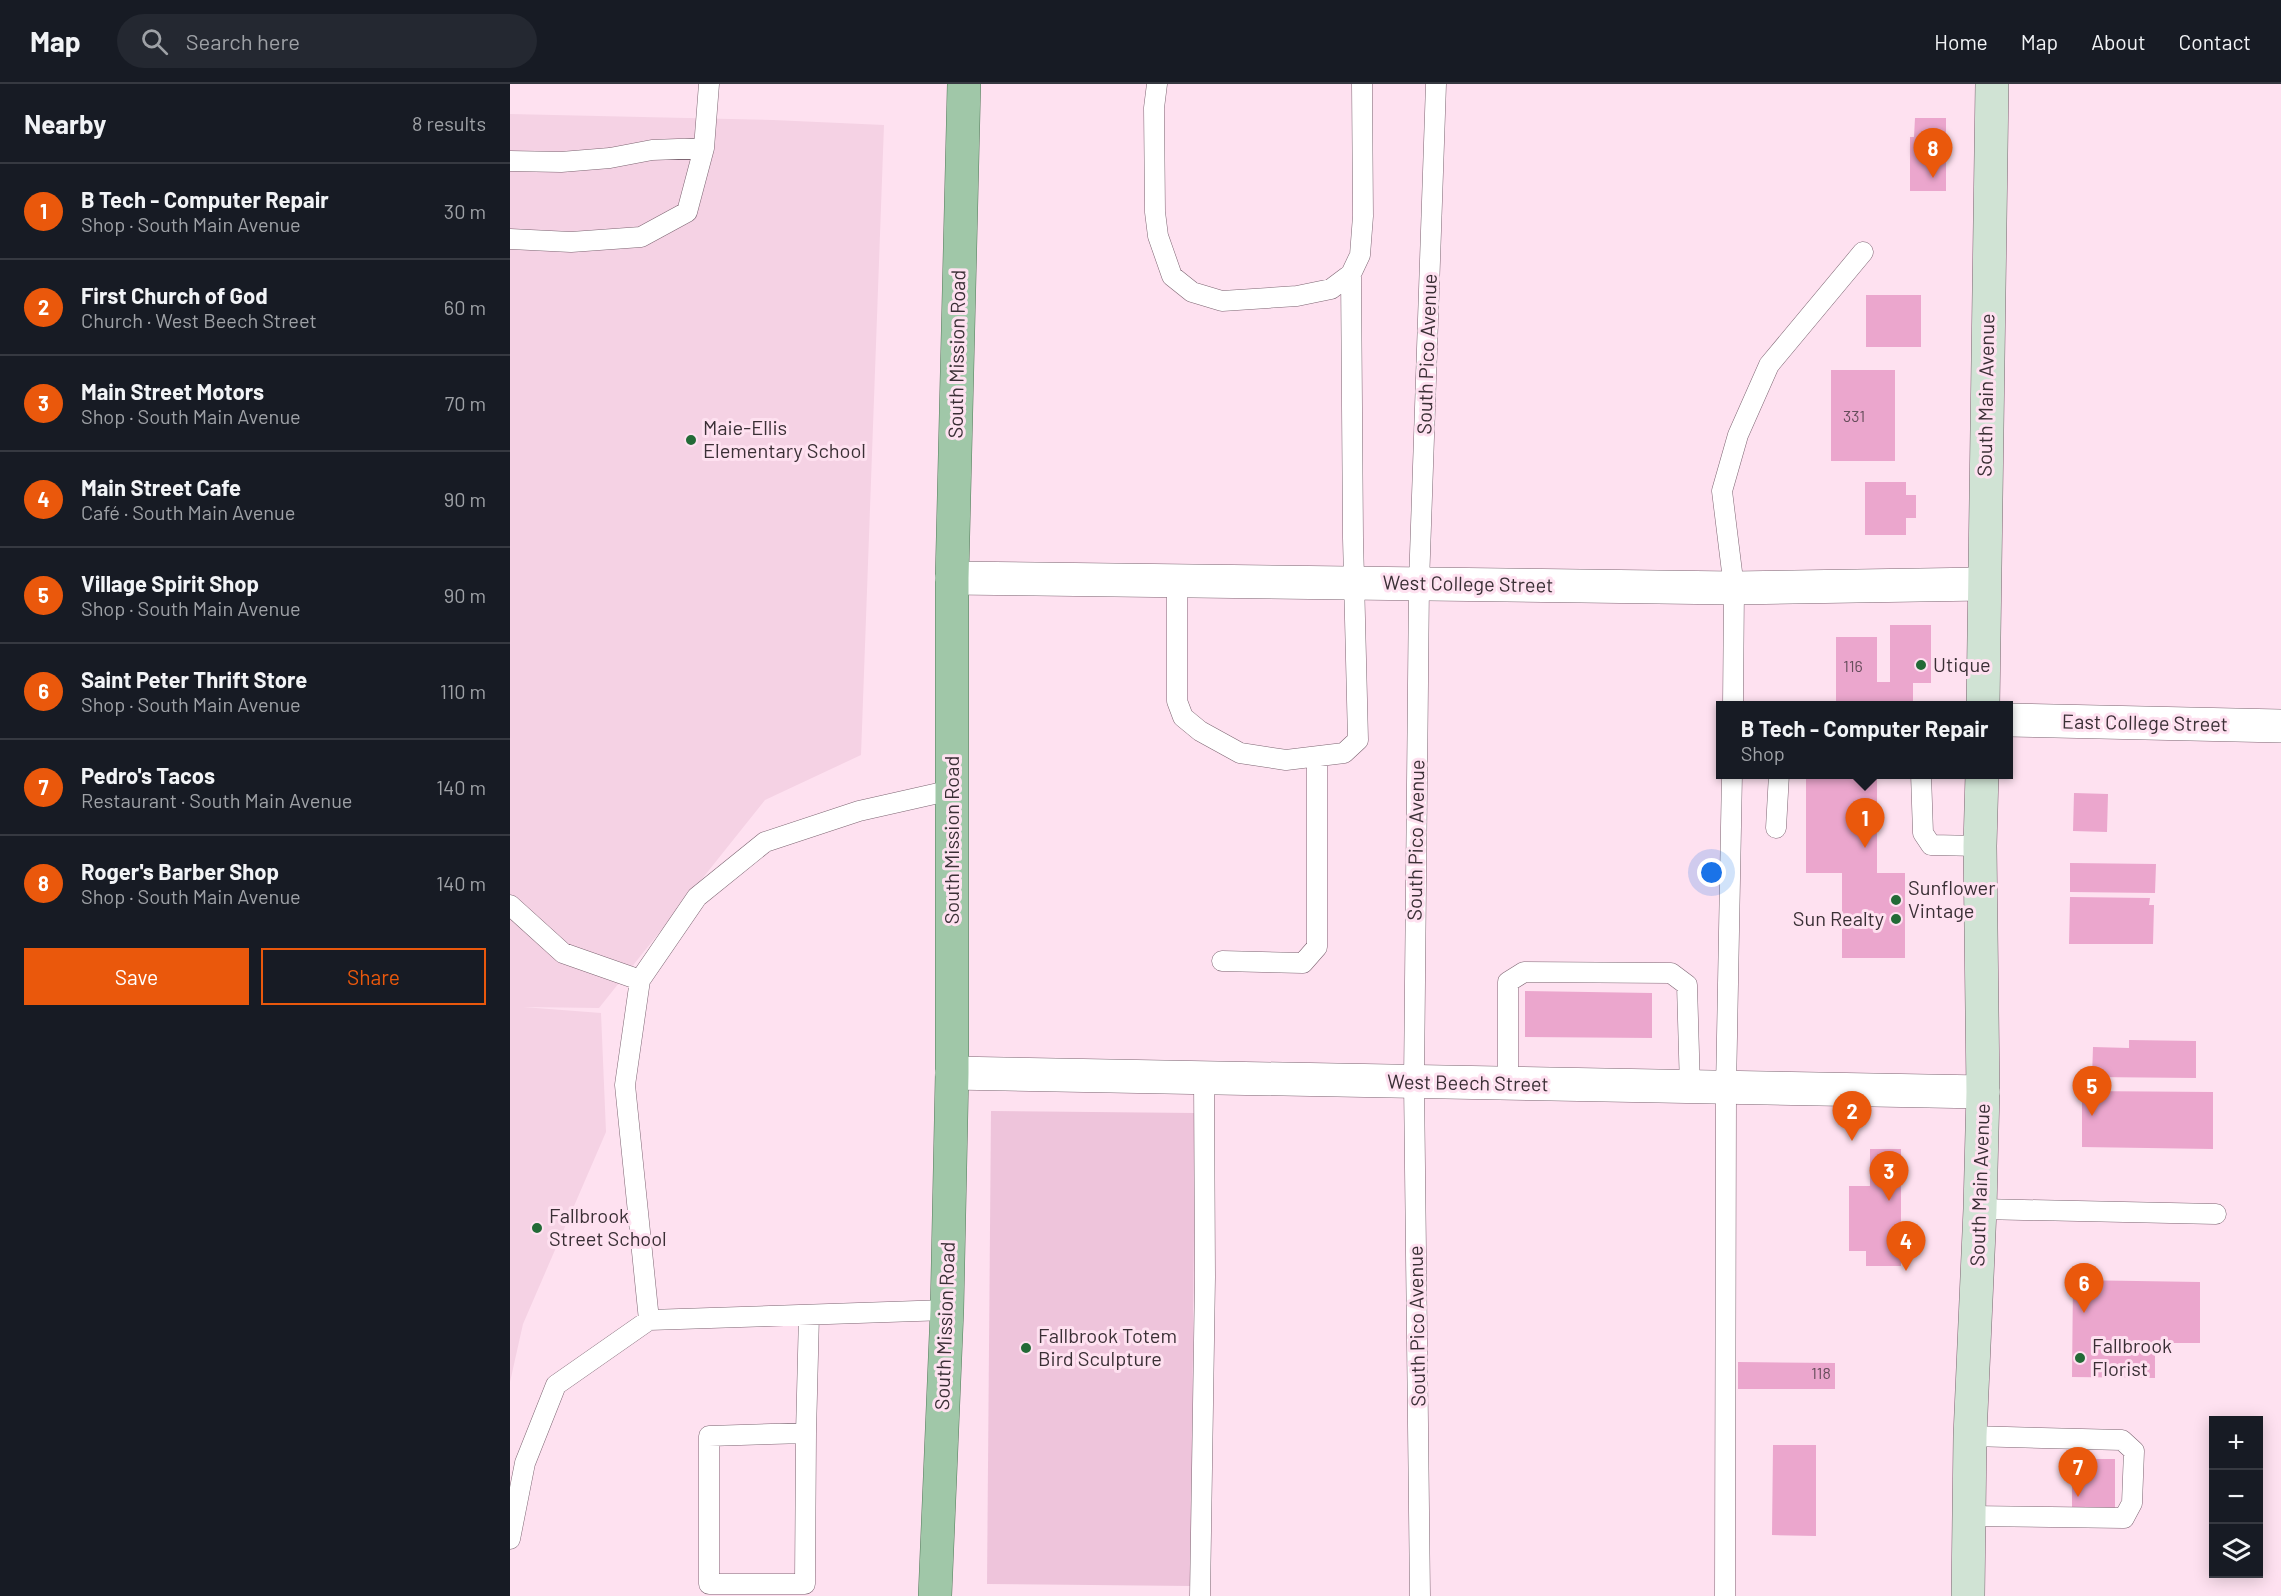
<!DOCTYPE html>
<meta charset="utf-8">
<style>
body{margin:0;font-family:Barlow,sans-serif;background:#242831;color:#f1f3f6}
.controls{position:absolute;right:18px;bottom:18px;display:grid;overflow:hidden;border-radius:0px;box-shadow:0 3px 15px #0003}
.controls button{width:54px;height:54px;display:grid;place-items:center;padding:0;border:0;border-bottom:2px solid #363941;background:#171b24;color:#f1f3f6;font:30px sans-serif}
.you{position:absolute;left:1202px;top:789px;width:21px;height:21px;margin:-15px;border:4px solid #fff;border-radius:50%;background:#1a73e8;box-shadow:0 0 0 9px #1a73e833}
.badge{display:grid;place-items:center;width:39px;height:39px;border-radius:50%;background:#ea580c;color:#fff;font-size:20px;font-weight:700}
.pin{position:absolute;translate:-50% -50px;filter:drop-shadow(0 2px 3px #0008)}
.pin::after{content:'';position:absolute;top:32px;width:21px;height:18px;background:inherit;clip-path:polygon(0 0,100% 0,50% 100%)}
.popup{position:absolute;left:1206px;top:617px;width:297px;height:78px;box-sizing:border-box;display:grid;place-content:center;border-radius:0px;background:#171b24;filter:drop-shadow(0 2px 4px #0005);font-size:20px;white-space:nowrap;color:#9ea1a6}
.popup b{font-size:22px;color:#f1f3f6}
.popup::after{content:'';position:absolute;left:50%;top:100%;margin-left:-12px;border:12px solid transparent;border-top-color:#171b24}
.list{margin:0;padding:0;list-style:none}
h2{display:flex;justify-content:space-between;align-items:center;height:78px;margin:0;padding:0 24px;font-size:26px}
h2 small{font-size:20px;font-weight:400;color:#9ea1a6}
.list li{display:grid;grid-template-columns:39px 1fr auto;gap:18px;align-items:center;box-sizing:border-box;height:96px;padding:0 24px;border-top:2px solid #363941}
.list b{display:block;font-size:22px;white-space:nowrap}
.list p{margin:0;font-size:20px;white-space:nowrap;color:#9ea1a6}
.list em{font-size:20px;font-style:normal;color:#9ea1a6}
.actions{display:flex;gap:12px;padding:18px 24px}
.actions a{flex:1;padding:14px 0;border:2px solid #ea580c;border-radius:0px;text-align:center;font-size:21px;color:#ea580c}
.actions .main{background:#ea580c;color:#fff}
.icon{flex:none;width:33px;height:33px;fill:none;stroke:currentColor;stroke-width:2;stroke-linecap:round;stroke-linejoin:round}
.map{position:relative;flex:none;width:1771px;height:1512px;overflow:hidden}
header{display:flex;align-items:center;gap:36px;box-sizing:border-box;height:84px;padding:0 30px;background:#171b24;border-bottom:2px solid #363941}
header strong{font-size:28px}
nav{display:flex;gap:33px;margin-inline-start:auto;font-size:21px}
.search{width:420px;height:54px;background:#242831;display:flex;align-items:center;gap:15px;box-sizing:border-box;padding:0 21px;border-radius:33px;color:#9ea1a6;font-size:22px}
main{display:flex}
aside{flex:1;background:#171b24}
.map>svg:first-child{display:block}
</style>
<header>
<strong>Map</strong>
<div class="search"><svg class="icon" aria-label="search" viewBox="0 0 24 24"><circle cx="10" cy="10" r="6"/><path d="M15 15l6 6"/></svg>Search here</div>
<nav><a>Home</a><a>Map</a><a>About</a><a>Contact</a></nav>
</header>
<main>
<aside>
<h2>Nearby<small>8 results</small></h2>
<ul class="list">
<li><span class="badge">1</span><div><b>B Tech - Computer Repair</b><p>Shop · South Main Avenue</p></div><em>30 m</em></li>
<li><span class="badge">2</span><div><b>First Church of God</b><p>Church · West Beech Street</p></div><em>60 m</em></li>
<li><span class="badge">3</span><div><b>Main Street Motors</b><p>Shop · South Main Avenue</p></div><em>70 m</em></li>
<li><span class="badge">4</span><div><b>Main Street Cafe</b><p>Café · South Main Avenue</p></div><em>90 m</em></li>
<li><span class="badge">5</span><div><b>Village Spirit Shop</b><p>Shop · South Main Avenue</p></div><em>90 m</em></li>
<li><span class="badge">6</span><div><b>Saint Peter Thrift Store</b><p>Shop · South Main Avenue</p></div><em>110 m</em></li>
<li><span class="badge">7</span><div><b>Pedro's Tacos</b><p>Restaurant · South Main Avenue</p></div><em>140 m</em></li>
<li><span class="badge">8</span><div><b>Roger's Barber Shop</b><p>Shop · South Main Avenue</p></div><em>140 m</em></li>
</ul>
<div class="actions"><a class="main">Save</a><a>Share</a></div>
</aside>
<div class="map">
<svg width="1771" height="1512" viewBox="0 0 1771 1512">
<rect width="100%" height="100%" fill="#fee1f0"/>
<!-- built -->
<path fill="#f5d2e4" d="M 0,30 L 263,36 L 374,41 L 351,671 L 255,716 L 89,924 L 13,923 L 91,929 L 96,1048 L 13,1240 L 0,1298 Z"/>
<!-- green -->
<path fill="#eec4db" d="M 481,1027 L 685,1029 L 681,1502 L 477,1500 Z"/>
<!-- building -->
<path fill="#eba6cd" d="M 1405,34 L 1436,34 L 1436,107 L 1400,107 L 1400,53 L 1404,53 Z
M 1356,211 L 1411,211 L 1411,263 L 1356,263 Z
M 1321,286 L 1385,286 L 1385,377 L 1321,377 Z
M 1355,398 L 1396,398 L 1396,411 L 1406,411 L 1406,434 L 1396,434 L 1396,451 L 1355,451 Z
M 1380,541 L 1421,541 L 1421,599 L 1403,599 L 1403,622 L 1326,622 L 1326,553 L 1367,553 L 1367,598 L 1380,598 Z
M 1296,690 L 1367,690 L 1367,789 L 1395,789 L 1395,874 L 1332,874 L 1332,789 L 1296,789 Z
M 1564,709 L 1598,710 L 1597,748 L 1563,747 Z
M 1560,779 L 1646,780 L 1645,809 L 1560,808 Z
M 1560,813 L 1640,814 L 1639,821 L 1644,821 L 1643,860 L 1559,860 Z
M 1015,907 L 1142,909 L 1142,954 L 1015,953 Z
M 1619,956 L 1686,957 L 1686,994 L 1582,993 L 1583,963 L 1619,964 Z
M 1572,1007 L 1703,1008 L 1703,1065 L 1572,1063 Z
M 1360,1065 L 1391,1065 L 1391,1182 L 1356,1182 L 1356,1167 L 1339,1167 L 1339,1102 L 1360,1102 Z
M 1563,1196 L 1690,1198 L 1690,1259 L 1645,1259 L 1645,1294 L 1562,1293 Z
M 1228,1278 L 1325,1279 L 1325,1305 L 1228,1305 Z
M 1263,1361 L 1306,1361 L 1306,1452 L 1262,1451 Z
M 1562,1375 L 1605,1375 L 1605,1424 L 1562,1423 Z"/>
<g fill="none" stroke-linecap="round" stroke-linejoin="round">
<!-- service casing -->
<g stroke="#7d6572" stroke-width="21">
<path id="service" d="M 647,0 L 644,24 L 645,128 L 648,152 L 662,192 L 682,208 L 712,217 L 787,212 L 821,205 L 841,190 L 850,171 L 853,132 L 852,0
M 0,77 L 51,78 L 100,74 L 142,66 L 194,64
M 0,155 L 61,158 L 131,153 L 177,128 L 194,64 L 199,0
M 667,497 L 667,617 L 673,633 L 690,647 L 730,669 L 776,676 L 834,669 L 848,656 L 843,454 L 841,190
M 1223,622 L 1224,504 L 1212,407 L 1228,351 L 1259,281 L 1353,168
M 1411,690 L 1413,749 L 1421,761 L 1470,762
M 1266,744 L 1269,690
M 0,821 L 53,869 L 130,896
M 712,877 L 793,879 L 807,863 L 807,673
M 998,1000 L 998,898 L 1014,888 L 1161,889 L 1177,901 L 1180,1004
M 1470,1125 L 1706,1130
M 139,1236 L 115,1001 L 130,896 L 187,813 L 255,758 L 349,727 L 442,706
M 296,1349 L 199,1352 L 199,1500 L 295,1500 L 296,1349 L 299,1231
M 1459,1432 L 1614,1434 L 1622,1419 L 1624,1367 L 1612,1356 L 1460,1352
M 0,1455 L 15,1379 L 46,1301 L 139,1236 L 437,1226
M 690,1512 L 695,1193 L 694,994
M 910,1512 L 904,998 L 909,500 L 926,0
M 1215,1512 L 1216,1005 L 1222,690"/>
</g>
<!-- minor casing -->
<g stroke="#7d6572" stroke-width="34">
<path id="minor" d="M 442,494 L 1224,504 L 1473,500
M 1499,636 L 1771,642
M 442,989 L 1473,1008"/>
</g>
<!-- secondary casing -->
<g stroke="#7d6572" stroke-width="34">
<path id="secondary" d="M 1473,622 L 1482,0
M 1458,1512 L 1460,1352 L 1470,1125 L 1473,1008 L 1470,762 L 1472,690"/>
</g>
<!-- primary casing -->
<g stroke="#53795a" stroke-width="34">
<path id="primary" d="M 425,1512 L 437,1226 L 442,989 L 442,494 L 454,0"/>
</g>
<!-- service -->
<use href="#service" stroke="#fff" stroke-width="20"/>
<!-- minor -->
<use href="#minor" stroke="#fff" stroke-width="33"/>
<!-- secondary -->
<use href="#secondary" stroke="#d0e3d4" stroke-width="33"/>
<!-- primary -->
<use href="#primary" stroke="#a0c7a8" stroke-width="33"/>
</g>
<!-- markers -->
<g fill="#226a36" stroke="#fee1f0" stroke-width="2">
<circle cx="181" cy="356" r="6"/>
<circle cx="1411" cy="581" r="6"/>
<circle cx="1386" cy="816" r="6"/>
<circle cx="1386" cy="835" r="6"/>
<circle cx="27" cy="1144" r="6"/>
<circle cx="516" cy="1264" r="6"/>
<circle cx="1570" cy="1274" r="6"/>
</g>
<g text-anchor="middle" stroke-width="6" stroke-linejoin="round" paint-order="stroke">
<!-- number labels -->
<g font-size="16" fill="#664d5b">
<text x="1344" y="338">331</text>
<text x="1343" y="588">116</text>
<text x="1311" y="1295">118</text>
</g>
<!-- street labels -->
<g font-size="20" fill="#3a2f35" stroke="#fee1f0">
<text transform="translate(447 270) rotate(-89)" y="7">South Mission Road</text>
<text transform="translate(917 270) rotate(-88)" y="7">South Pico Avenue</text>
<text transform="translate(1476 311) rotate(-89)" y="7">South Main Avenue</text>
<text transform="translate(958 500) rotate(1)" y="7">West College Street</text>
<text transform="translate(1635 639) rotate(1)" y="7">East College Street</text>
<text transform="translate(442 756) rotate(-90)" y="7">South Mission Road</text>
<text transform="translate(906 756) rotate(-89)" y="7">South Pico Avenue</text>
<text transform="translate(958 999) rotate(1)" y="7">West Beech Street</text>
<text transform="translate(1470 1101) rotate(-88)" y="7">South Main Avenue</text>
<text transform="translate(435 1242) rotate(-88)" y="7">South Mission Road</text>
<text transform="translate(907 1242) rotate(-91)" y="7">South Pico Avenue</text>
</g>
<!-- poi labels -->
<g font-size="20" fill="#3a2f35" stroke="#fee1f0" text-anchor="start">
<text x="193" y="351">Maie-Ellis<tspan x="193" dy="23">Elementary School</tspan></text>
<text x="1423" y="588">Utique</text>
<text x="1398" y="811">Sunflower<tspan x="1398" dy="23">Vintage</tspan></text>
<text x="1374" y="842" text-anchor="end">Sun Realty</text>
<text x="39" y="1139">Fallbrook<tspan x="39" dy="23">Street School</tspan></text>
<text x="528" y="1259">Fallbrook Totem<tspan x="528" dy="23">Bird Sculpture</tspan></text>
<text x="1582" y="1269">Fallbrook<tspan x="1582" dy="23">Florist</tspan></text>
</g>
</g>
</svg>
<div class="controls">
<button>+</button>
<button>−</button>
<button><svg class="icon" aria-label="layers" viewBox="0 0 24 24"><path d="M12 4l9 5-9 5-9-5zM3 14l9 5 9-5"/></svg></button>
</div>
<div class="you"></div>
<div class="pin badge" style="left:1355px;top:764px">1</div>
<div class="popup"><b>B Tech - Computer Repair</b>Shop</div>
<div class="pin badge" style="left:1342px;top:1057px">2</div>
<div class="pin badge" style="left:1379px;top:1117px">3</div>
<div class="pin badge" style="left:1396px;top:1187px">4</div>
<div class="pin badge" style="left:1582px;top:1032px">5</div>
<div class="pin badge" style="left:1574px;top:1229px">6</div>
<div class="pin badge" style="left:1568px;top:1413px">7</div>
<div class="pin badge" style="left:1423px;top:94px">8</div>
</div>
</main>
